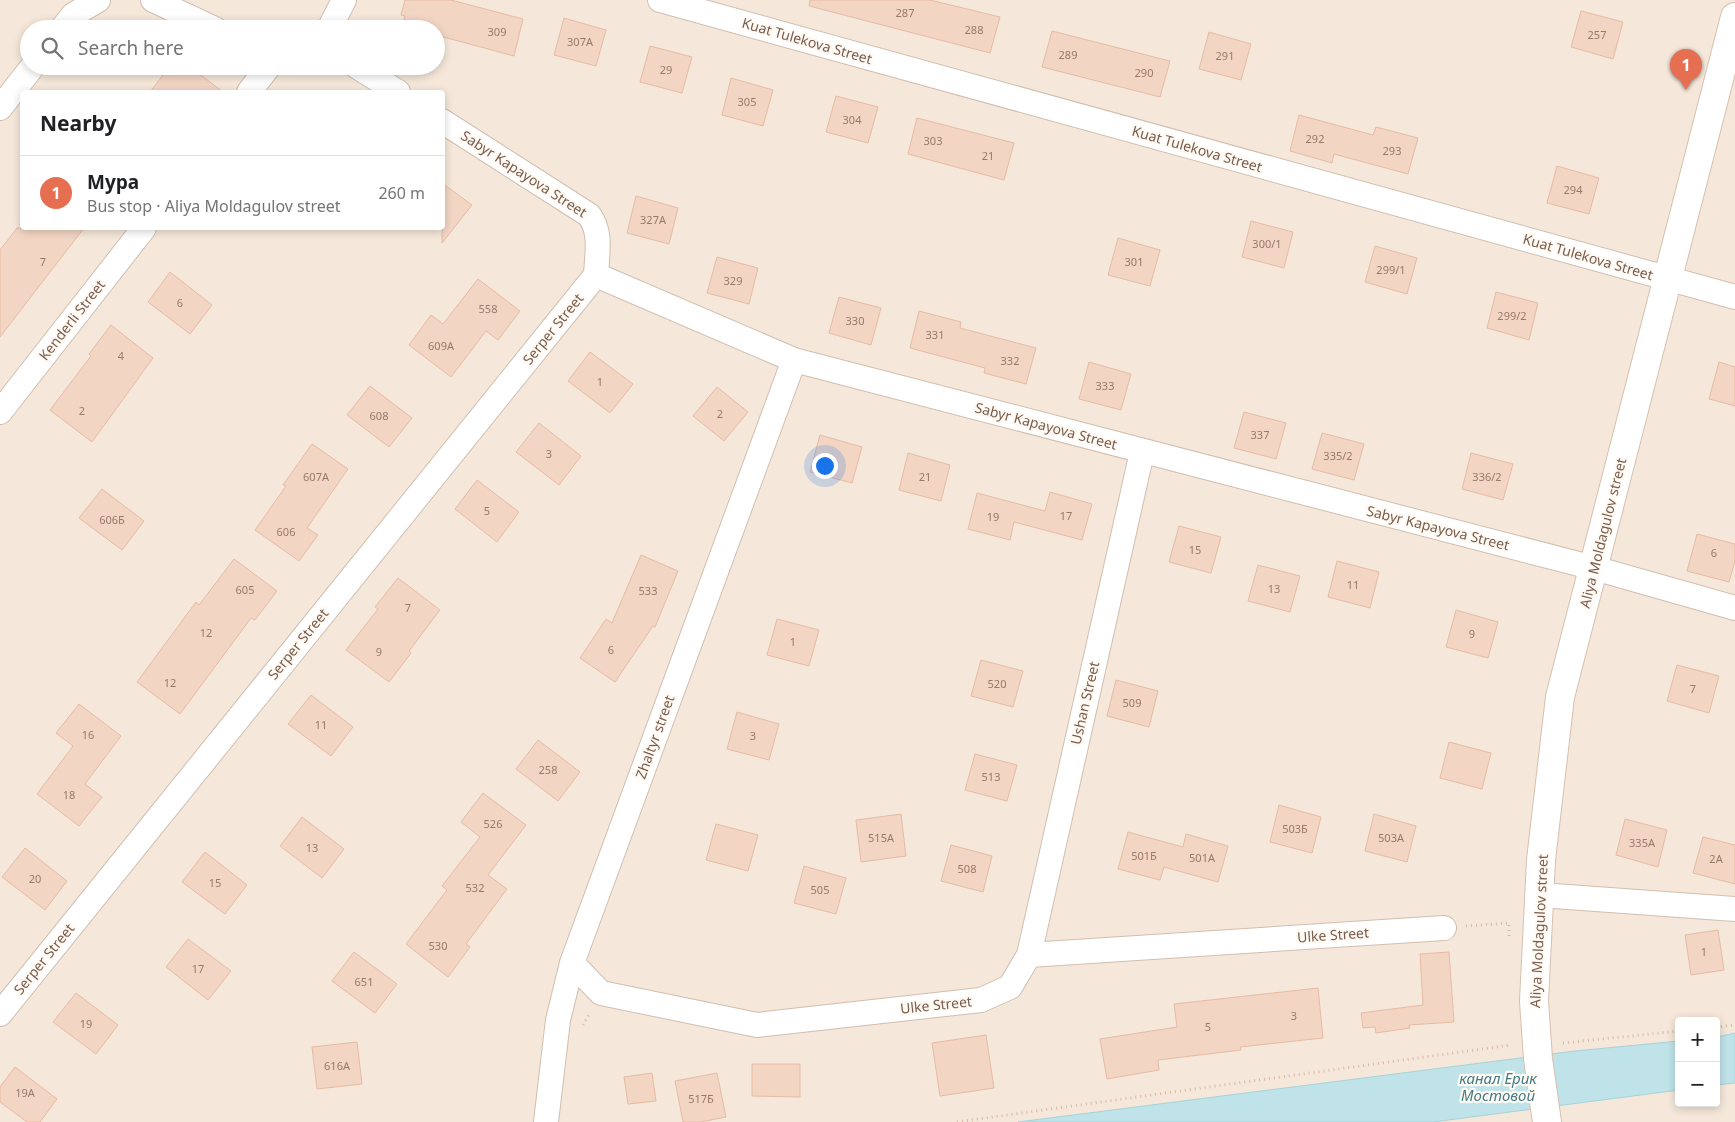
<!DOCTYPE html>
<meta charset="utf-8">
<style>
body{margin:0;font-family:"Noto Sans",sans-serif;background:#f6f6f6;color:#202124}
.controls{position:absolute;right:15px;bottom:15px;display:grid;overflow:hidden;border-radius:5px;box-shadow:0 2px 8px #0003}
.controls button{width:45px;height:45px;display:grid;place-items:center;padding:0;border:0;border-bottom:1px solid #e0e0e0;background:#fff;color:#202124;font:25px sans-serif}
.you{position:absolute;left:824px;top:465px;width:18px;height:18px;margin:-12px;border:4px solid #fff;border-radius:50%;background:#1a73e8;box-shadow:0 0 0 8px #1a73e833}
.badge{display:grid;place-items:center;width:32px;height:32px;border-radius:50%;background:#e76f51;color:#fff;font-size:16px;font-weight:700}
.pin{position:absolute;translate:-50% -41px;filter:drop-shadow(0 1px 2px #0008)}
.pin::after{content:'';position:absolute;top:26px;width:18px;height:15px;background:inherit;clip-path:polygon(0 0,100% 0,50% 100%)}
.list{margin:0;padding:0;list-style:none}
h2{display:flex;justify-content:space-between;align-items:center;height:65px;margin:0;padding:0 20px;font-size:21px}
h2 small{font-size:16px;font-weight:400;color:#757577}
.list li{display:grid;grid-template-columns:32px 1fr auto;gap:15px;align-items:center;box-sizing:border-box;height:75px;padding:0 20px;border-top:1px solid #e0e0e0}
.list b{display:block;font-size:19px;white-space:nowrap}
.list p{margin:0;font-size:16px;white-space:nowrap;color:#757577}
.list em{font-size:16px;font-style:normal;color:#757577}
.icon{flex:none;width:28px;height:28px;fill:none;stroke:currentColor;stroke-width:2;stroke-linecap:round;stroke-linejoin:round}
.map{position:relative;flex:none;width:1735px;height:1122px;overflow:hidden}
.search{position:absolute;background:#fff;box-shadow:0 2px 8px #0003;left:20px;top:20px;width:425px;height:55px;display:flex;align-items:center;gap:12px;box-sizing:border-box;padding:0 18px;border-radius:28px;color:#757577;font-size:19px}
.panel{position:absolute;background:#fff;box-shadow:0 2px 8px #0003;left:20px;top:90px;width:425px;height:140px;border-radius:5px}
.map>svg:first-child{display:block}
</style>
<div class="map">
<svg width="1735" height="1122" viewBox="0 0 1735 1122">
<rect width="100%" height="100%" fill="#fdf6ec"/>
<!-- residential -->
<path fill="#f5e8da" fill-rule="evenodd" d="M 0,0 L 1735,0 L 1735,1122 L 0,1122 ZM 29,29 L 436,29 L 436,66 L 29,66 ZM 22,92 L 442,92 L 442,228 L 22,228 ZM 1679,1021 L 1716,1021 L 1716,1103 L 1679,1103 Z"/>
<!-- water -->
<path fill="#bfe3e8" stroke="#a5d3da" d="M 1735,1033 L 1735,1083 L 1716,1085 L 1716,1037 Z
M 1679,1041 L 1679,1090 L 1433,1122 L 1018,1122 L 1575,1051 Z"/>
<!-- building -->
<path fill="#f3d5c3" stroke="#e6bba3" d="M 405,0 L 451,0 L 523,19 L 514,56 L 436,35 L 436,29 L 401,29 L 405,16 L 401,15 Z
M 810,0 L 930,0 L 1000,17 L 990,53 L 809,6 Z
M 1581,11 L 1623,22 L 1613,59 L 1571,47 Z
M 564,18 L 606,30 L 596,66 L 554,55 Z
M 1052,31 L 1170,61 L 1160,97 L 1042,67 Z
M 1209,32 L 1251,44 L 1241,80 L 1199,69 Z
M 650,46 L 692,57 L 682,93 L 640,82 Z
M 170,66 L 189,66 L 223,92 L 150,92 Z
M 731,78 L 773,90 L 763,126 L 722,115 Z
M 836,96 L 878,107 L 868,143 L 826,132 Z
M 1299,115 L 1373,135 L 1376,127 L 1418,138 L 1408,174 L 1334,154 L 1332,163 L 1290,151 Z
M 917,118 L 1014,143 L 1004,180 L 908,154 Z
M 1557,166 L 1599,178 L 1589,214 L 1547,203 Z
M 442,183 L 472,205 L 442,243 Z
M 636,196 L 678,208 L 669,244 L 627,233 Z
M 1251,221 L 1293,232 L 1284,268 L 1242,257 Z
M 17,228 L 84,228 L 0,337 L 0,250 Z
M 1118,238 L 1160,250 L 1150,286 L 1108,275 Z
M 1375,246 L 1417,258 L 1407,294 L 1365,282 Z
M 717,257 L 758,268 L 749,304 L 707,293 Z
M 170,272 L 212,305 L 190,334 L 148,302 Z
M 478,279 L 520,311 L 498,340 L 486,331 L 451,377 L 409,345 L 431,315 L 443,324 Z
M 1496,292 L 1538,303 L 1529,340 L 1487,328 Z
M 839,297 L 881,308 L 871,345 L 829,333 Z
M 919,311 L 961,322 L 960,328 L 1036,348 L 1026,384 L 984,373 L 985,368 L 910,348 Z
M 111,325 L 153,358 L 92,442 L 50,410 L 91,356 L 89,354 Z
M 590,352 L 633,384 L 610,413 L 568,381 Z
M 1089,362 L 1131,374 L 1121,410 L 1079,399 Z
M 1719,362 L 1735,367 L 1735,406 L 1709,399 Z
M 370,386 L 412,418 L 389,447 L 347,415 Z
M 717,387 L 748,412 L 724,441 L 693,416 Z
M 1244,412 L 1286,423 L 1276,459 L 1234,448 Z
M 539,423 L 581,456 L 559,485 L 516,452 Z
M 1322,433 L 1364,444 L 1354,480 L 1312,469 Z
M 820,435 L 862,447 L 852,483 L 810,472 Z
M 312,444 L 348,469 L 307,528 L 318,535 L 299,561 L 255,530 L 286,486 L 283,485 Z
M 908,453 L 950,465 L 941,501 L 899,490 Z
M 1471,453 L 1513,464 L 1503,500 L 1462,489 Z
M 477,480 L 519,512 L 497,542 L 455,509 Z
M 102,489 L 144,521 L 122,550 L 79,518 Z
M 1050,492 L 1092,504 L 1082,540 L 1014,522 L 1010,540 L 968,529 L 977,493 L 1045,511 Z
M 1179,526 L 1221,537 L 1211,573 L 1169,562 Z
M 1697,534 L 1735,544 L 1735,561 L 1729,582 L 1687,571 Z
M 641,555 L 678,571 L 655,627 L 653,626 L 615,682 L 580,658 L 606,619 L 612,623 Z
M 234,559 L 277,591 L 255,620 L 251,618 L 180,714 L 137,682 L 196,602 L 199,605 Z
M 1337,561 L 1379,572 L 1370,608 L 1328,597 Z
M 1258,565 L 1300,576 L 1290,612 L 1248,601 Z
M 398,578 L 440,610 L 409,651 L 411,653 L 389,682 L 346,650 L 378,609 L 375,607 Z
M 1456,610 L 1498,622 L 1488,658 L 1446,647 Z
M 777,619 L 819,630 L 809,666 L 767,655 Z
M 981,660 L 1023,671 L 1013,707 L 971,696 Z
M 1677,665 L 1719,676 L 1709,713 L 1667,701 Z
M 1116,680 L 1158,691 L 1149,727 L 1107,716 Z
M 311,695 L 353,727 L 331,756 L 288,724 Z
M 79,704 L 121,736 L 85,784 L 102,797 L 79,826 L 37,794 L 73,746 L 56,733 Z
M 737,712 L 779,724 L 769,760 L 727,749 Z
M 538,740 L 580,772 L 558,801 L 516,769 Z
M 1449,742 L 1491,753 L 1482,789 L 1440,778 Z
M 975,754 L 1017,765 L 1007,801 L 965,790 Z
M 483,793 L 526,825 L 488,875 L 507,889 L 466,944 L 470,947 L 448,977 L 406,944 L 447,890 L 442,886 L 480,837 L 461,822 Z
M 1279,805 L 1321,817 L 1312,853 L 1270,842 Z
M 901,814 L 906,856 L 861,862 L 856,820 Z
M 1374,814 L 1416,826 L 1407,862 L 1365,851 Z
M 302,817 L 344,849 L 322,878 L 280,846 Z
M 1625,819 L 1667,830 L 1658,867 L 1616,855 Z
M 716,824 L 758,835 L 748,871 L 706,860 Z
M 1128,832 L 1183,847 L 1186,834 L 1228,846 L 1218,882 L 1164,867 L 1160,880 L 1118,869 Z
M 1703,837 L 1735,845 L 1735,884 L 1693,873 Z
M 951,845 L 992,856 L 983,892 L 941,881 Z
M 25,848 L 67,881 L 45,910 L 2,877 Z
M 205,852 L 247,885 L 225,914 L 182,882 Z
M 804,866 L 846,878 L 836,914 L 794,903 Z
M 1718,930 L 1724,970 L 1691,975 L 1685,935 Z
M 188,939 L 231,971 L 208,1000 L 166,967 Z
M 354,952 L 397,984 L 375,1013 L 332,981 Z
M 1449,952 L 1454,1022 L 1409,1025 L 1410,1028 L 1376,1033 L 1375,1027 L 1363,1028 L 1361,1013 L 1423,1005 L 1420,954 Z
M 1318,988 L 1323,1038 L 1240,1047 L 1241,1050 L 1158,1060 L 1159,1070 L 1107,1079 L 1100,1039 L 1177,1027 L 1174,1004 Z
M 76,993 L 118,1025 L 96,1054 L 53,1022 Z
M 986,1035 L 994,1088 L 940,1096 L 932,1043 Z
M 357,1042 L 362,1084 L 317,1089 L 312,1047 Z
M 752,1064 L 800,1064 L 800,1097 L 752,1096 Z
M 15,1067 L 57,1099 L 40,1122 L 27,1122 L 0,1102 L 0,1087 Z
M 652,1073 L 656,1101 L 628,1104 L 624,1077 Z
M 717,1073 L 726,1117 L 701,1122 L 683,1122 L 675,1081 Z"/>
<g fill="none" stroke-linecap="round" stroke-linejoin="round">
<!-- street casing -->
<g stroke="#d1beb0" stroke-width="26">
<path id="street" d="M 153,0 L 215,29
M 660,0 L 1735,297
M 62,29 L 73,15 L 98,0
M 329,29 L 344,0
M 356,66 L 398,92
M 249,92 L 269,66
M 0,108 L 33,66
M 442,121 L 589,215 C 602,232 597,254 596,275 L 794,360 L 1594,568 L 1735,608
M 0,412 L 144,228
M 1540,895 L 1735,909
M 1029,955 L 1142,452
M 572,963 L 601,993 L 757,1025 L 981,1000 L 1010,987 L 1029,955 L 1444,928
M 0,1014 L 596,275
M 546,1122 L 558,1020 L 572,963 L 794,360"/>
</g>
<!-- secondary casing -->
<g stroke="#d6c0b0" stroke-width="30">
<path id="secondary" d="M 1547,1122 L 1538,1059 L 1534,1001 L 1541,860 L 1560,697 L 1735,17"/>
</g>
<!-- path -->
<path stroke="#d9b8a5" stroke-width="3" stroke-dasharray="1 4" stroke-linecap="butt" d="M 1466,926 L 1509,923 L 1509,939
M 583,1025 L 590,1013
M 1716,1027 L 1735,1025
M 1563,1043 L 1679,1031
M 957,1122 L 1511,1045"/>
<!-- street -->
<use href="#street" stroke="#fff" stroke-width="24"/>
<!-- secondary -->
<use href="#secondary" stroke="#fff" stroke-width="28"/>
</g>
<g text-anchor="middle" stroke-width="4.5" stroke-linejoin="round" paint-order="stroke">
<!-- number labels -->
<g font-size="11" fill="#987a6a">
<text x="905" y="17">287</text>
<text x="974" y="34">288</text>
<text x="497" y="36">309</text>
<text x="1597" y="39">257</text>
<text x="580" y="46">307А</text>
<text x="1068" y="59">289</text>
<text x="1225" y="60">291</text>
<text x="666" y="74">29</text>
<text x="1144" y="77">290</text>
<text x="747" y="106">305</text>
<text x="852" y="124">304</text>
<text x="1315" y="143">292</text>
<text x="933" y="145">303</text>
<text x="1392" y="155">293</text>
<text x="988" y="160">21</text>
<text x="1573" y="194">294</text>
<text x="653" y="224">327А</text>
<text x="1267" y="248">300/1</text>
<text x="43" y="266">7</text>
<text x="1134" y="266">301</text>
<text x="1391" y="274">299/1</text>
<text x="733" y="285">329</text>
<text x="180" y="307">6</text>
<text x="488" y="313">558</text>
<text x="1512" y="320">299/2</text>
<text x="855" y="325">330</text>
<text x="935" y="339">331</text>
<text x="441" y="350">609А</text>
<text x="121" y="360">4</text>
<text x="1010" y="365">332</text>
<text x="600" y="386">1</text>
<text x="1105" y="390">333</text>
<text x="82" y="415">2</text>
<text x="720" y="418">2</text>
<text x="379" y="420">608</text>
<text x="1260" y="439">337</text>
<text x="549" y="458">3</text>
<text x="1338" y="460">335/2</text>
<text x="316" y="481">607А</text>
<text x="925" y="481">21</text>
<text x="1487" y="481">336/2</text>
<text x="487" y="515">5</text>
<text x="1066" y="520">17</text>
<text x="993" y="521">19</text>
<text x="112" y="524">606Б</text>
<text x="286" y="536">606</text>
<text x="1195" y="554">15</text>
<text x="1714" y="557">6</text>
<text x="1353" y="589">11</text>
<text x="1274" y="593">13</text>
<text x="245" y="594">605</text>
<text x="648" y="595">533</text>
<text x="408" y="612">7</text>
<text x="206" y="637">12</text>
<text x="1472" y="638">9</text>
<text x="793" y="646">1</text>
<text x="611" y="654">6</text>
<text x="379" y="656">9</text>
<text x="170" y="687">12</text>
<text x="997" y="688">520</text>
<text x="1693" y="693">7</text>
<text x="1132" y="707">509</text>
<text x="321" y="729">11</text>
<text x="88" y="739">16</text>
<text x="753" y="740">3</text>
<text x="548" y="774">258</text>
<text x="991" y="781">513</text>
<text x="69" y="799">18</text>
<text x="493" y="828">526</text>
<text x="1295" y="833">503Б</text>
<text x="881" y="842">515А</text>
<text x="1391" y="842">503А</text>
<text x="1642" y="847">335А</text>
<text x="312" y="852">13</text>
<text x="1144" y="860">501Б</text>
<text x="1202" y="862">501А</text>
<text x="1716" y="863">2А</text>
<text x="967" y="873">508</text>
<text x="35" y="883">20</text>
<text x="215" y="887">15</text>
<text x="475" y="892">532</text>
<text x="820" y="894">505</text>
<text x="438" y="950">530</text>
<text x="1704" y="956">1</text>
<text x="198" y="973">17</text>
<text x="364" y="986">651</text>
<text x="1294" y="1020">3</text>
<text x="86" y="1028">19</text>
<text x="1208" y="1031">5</text>
<text x="337" y="1070">616А</text>
<text x="25" y="1097">19А</text>
<text x="701" y="1103">517Б</text>
</g>
<!-- street labels -->
<g font-size="14" fill="#7a5c4d" stroke="#fffaf3">
<text transform="translate(807 41) rotate(16)" y="5">Kuat Tulekova Street</text>
<text transform="translate(1197 149) rotate(16)" y="5">Kuat Tulekova Street</text>
<text transform="translate(524 174) rotate(33)" y="5">Sabyr Kapayova Street</text>
<text transform="translate(1588 257) rotate(16)" y="5">Kuat Tulekova Street</text>
<text transform="translate(72 320) rotate(-52)" y="5">Kenderli Street</text>
<text transform="translate(553 329) rotate(-51)" y="5">Serper Street</text>
<text transform="translate(1046 426) rotate(15)" y="5">Sabyr Kapayova Street</text>
<text transform="translate(1438 528) rotate(14)" y="5">Sabyr Kapayova Street</text>
<text transform="translate(1603 533) rotate(-76)" y="5">Aliya Moldagulov street</text>
<text transform="translate(298 644) rotate(-51)" y="5">Serper Street</text>
<text transform="translate(1085 703) rotate(-77)" y="5">Ushan Street</text>
<text transform="translate(655 737) rotate(-70)" y="5">Zhaltyr street</text>
<text transform="translate(1539 931) rotate(-87)" y="5">Aliya Moldagulov street</text>
<text transform="translate(1333 935) rotate(-4)" y="5">Ulke Street</text>
<text transform="translate(44 959) rotate(-51)" y="5">Serper Street</text>
<text transform="translate(936 1005) rotate(-6)" y="5">Ulke Street</text>
</g>
<!-- water labels -->
<g font-size="15" font-style="italic" fill="#437c86" stroke="#fffaf3">
<text x="1498" y="1084">канал Ерик<tspan x="1498" dy="17">Мостовой</tspan></text>
</g>
</g>
</svg>
<div class="controls">
<button>+</button>
<button>−</button>
</div>
<div class="you"></div>
<div class="pin badge" style="left:1686px;top:90px">1</div>
<div class="search"><svg class="icon" aria-label="search" viewBox="0 0 24 24"><circle cx="10" cy="10" r="6"/><path d="M15 15l6 6"/></svg>Search here</div>
<section class="panel">
<h2>Nearby<small></small></h2>
<ul class="list">
<li><span class="badge">1</span><div><b>Мура</b><p>Bus stop · Aliya Moldagulov street</p></div><em>260 m</em></li>
</ul>
</section>
</div>
